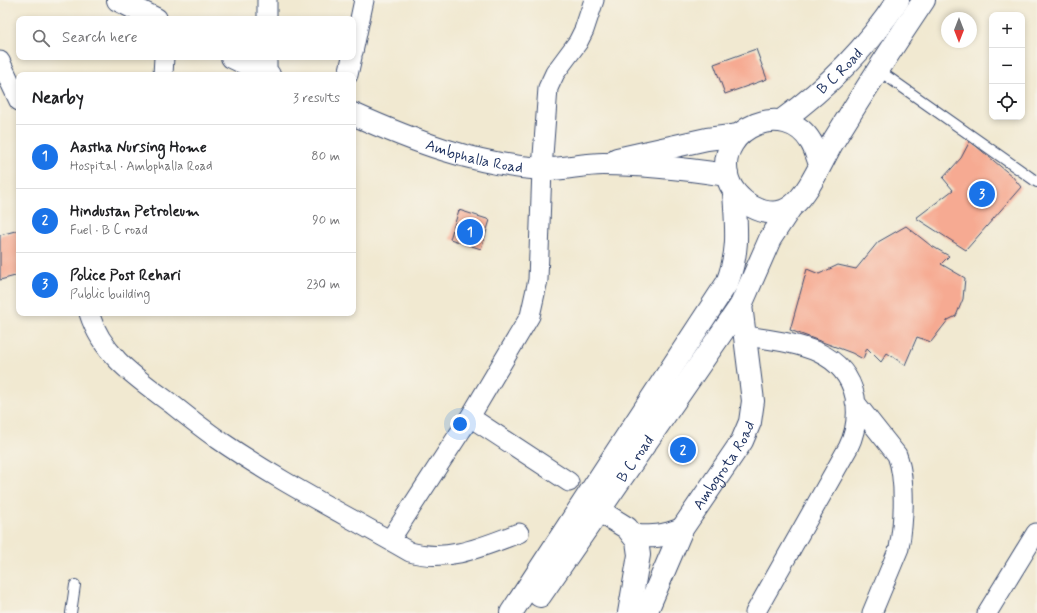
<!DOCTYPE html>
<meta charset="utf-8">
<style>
body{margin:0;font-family:Mynerve,sans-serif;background:#f6f6f6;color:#202124}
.controls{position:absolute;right:12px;top:12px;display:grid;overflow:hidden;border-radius:8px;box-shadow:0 2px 6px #0003}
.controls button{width:36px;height:36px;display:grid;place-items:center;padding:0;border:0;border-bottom:1px solid #e0e0e0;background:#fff;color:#202124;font:20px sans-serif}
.compass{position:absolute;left:941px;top:12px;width:36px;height:36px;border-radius:50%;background:#fff;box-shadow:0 2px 6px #0003;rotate:180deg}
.you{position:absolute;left:460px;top:424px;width:14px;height:14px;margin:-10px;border:3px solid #fff;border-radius:50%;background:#1a73e8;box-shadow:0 0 0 6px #1a73e833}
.badge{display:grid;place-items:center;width:26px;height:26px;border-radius:50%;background:#1a73e8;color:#fff;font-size:13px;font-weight:700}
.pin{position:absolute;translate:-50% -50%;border:2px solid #fff;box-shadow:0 1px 4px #0006}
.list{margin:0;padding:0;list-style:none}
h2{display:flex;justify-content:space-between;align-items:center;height:52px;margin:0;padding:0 16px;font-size:17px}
h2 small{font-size:13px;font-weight:400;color:#757577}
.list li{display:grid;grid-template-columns:26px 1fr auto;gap:12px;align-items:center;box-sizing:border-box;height:64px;padding:0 16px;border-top:1px solid #e0e0e0}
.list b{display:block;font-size:15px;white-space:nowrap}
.list p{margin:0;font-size:13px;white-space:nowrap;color:#757577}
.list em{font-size:13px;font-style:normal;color:#757577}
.icon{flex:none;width:22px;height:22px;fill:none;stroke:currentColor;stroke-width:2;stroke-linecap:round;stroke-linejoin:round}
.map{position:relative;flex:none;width:1037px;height:613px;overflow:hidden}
.search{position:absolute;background:#fff;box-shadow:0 2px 6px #0003;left:16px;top:16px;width:340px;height:44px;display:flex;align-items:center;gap:10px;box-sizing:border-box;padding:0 14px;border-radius:8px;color:#757577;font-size:15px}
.panel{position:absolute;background:#fff;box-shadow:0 2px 6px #0003;left:16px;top:72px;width:340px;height:244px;border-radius:8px}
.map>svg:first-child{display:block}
</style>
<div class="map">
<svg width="1037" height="613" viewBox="0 0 1037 613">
<rect width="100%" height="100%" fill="#f7f3e8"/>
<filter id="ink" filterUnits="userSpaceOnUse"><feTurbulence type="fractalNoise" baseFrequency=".025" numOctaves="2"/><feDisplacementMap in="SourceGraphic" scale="8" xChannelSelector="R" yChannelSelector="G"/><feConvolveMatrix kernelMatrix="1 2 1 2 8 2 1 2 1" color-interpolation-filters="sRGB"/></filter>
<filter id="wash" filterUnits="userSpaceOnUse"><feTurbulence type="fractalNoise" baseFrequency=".012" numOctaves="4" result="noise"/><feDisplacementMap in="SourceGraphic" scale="16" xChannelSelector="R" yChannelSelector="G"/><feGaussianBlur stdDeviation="0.9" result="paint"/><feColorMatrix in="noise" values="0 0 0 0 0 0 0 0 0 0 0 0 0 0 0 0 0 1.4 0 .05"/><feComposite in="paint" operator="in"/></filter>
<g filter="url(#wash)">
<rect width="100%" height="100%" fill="#f1e9d1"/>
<g id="blocks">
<!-- building -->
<path fill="#f6aa92" d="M 756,49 L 767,79 L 725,94 L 714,64 Z
M 970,141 L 1012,176 L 1021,187 L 966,250 L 916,218 L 953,190 L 943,178 L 961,158 Z
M 459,210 L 490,220 L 481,249 L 450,239 Z
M 906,226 L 930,245 L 949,256 L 941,264 L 965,278 L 963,299 L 956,316 L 948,320 L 931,342 L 917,337 L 905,365 L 887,353 L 881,362 L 867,348 L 863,359 L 852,353 L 790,330 L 807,269 L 819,274 L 838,265 L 856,269 L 878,242 Z
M 19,230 L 19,275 L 0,280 L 0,235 Z"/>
</g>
</g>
<g filter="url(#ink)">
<use href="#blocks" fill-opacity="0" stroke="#3b4b6f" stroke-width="1"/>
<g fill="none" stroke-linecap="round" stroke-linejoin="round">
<!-- service casing -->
<g stroke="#3b4b6f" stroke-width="12">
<path id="service" d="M 878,70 L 1037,182
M 71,613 L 75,585"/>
</g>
<!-- minor casing -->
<g stroke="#3b4b6f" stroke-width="21">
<path id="minor" d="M 267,19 L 267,0
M 353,52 L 364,0
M 0,61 L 19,101
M 267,74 L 267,57
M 163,75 L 164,57
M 348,75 L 352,57
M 89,313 C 103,357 137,378 173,405 C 188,417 203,429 219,440 C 280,482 346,515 410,552 C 448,563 484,546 519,533
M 746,336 C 789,343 844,346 855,397 C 858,415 856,432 848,448 L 755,613
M 855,402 L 897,455 C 906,479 904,522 899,548 L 872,613
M 470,417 L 569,482
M 390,540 L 470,417 L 530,316 L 538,280 L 542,169 L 548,88 L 555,73 L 578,42 L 584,30 L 594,0
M 987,613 L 1036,533"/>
</g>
<!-- secondary casing -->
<g stroke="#3b4b6f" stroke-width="24">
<g id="secondary">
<path d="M 118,0 L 156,19"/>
<path d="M 232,57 L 269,75"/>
<path id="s1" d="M 353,114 C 413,141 476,165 542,169 C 562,170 582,164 603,164 C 644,164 686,169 727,175"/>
<path d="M 617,159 L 707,139 L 739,135"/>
</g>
</g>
<!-- primary casing -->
<g stroke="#3b4b6f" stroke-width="24">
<g id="primary">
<path id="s2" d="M 781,121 C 828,87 866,49 898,0"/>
<path d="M 820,164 C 817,157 815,148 811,142 C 786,99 717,127 727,175 C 732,201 769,224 792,206 C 810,192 822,160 834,140 C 863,93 893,46 924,0"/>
<path d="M 588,504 L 627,528 L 637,541 L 639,555 L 629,613"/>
<path d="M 633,535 C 652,538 664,536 682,529"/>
<path id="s3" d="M 540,596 L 741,305 L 770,239 L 791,207"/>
<path d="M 511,613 L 727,283 C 740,249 736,227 734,192"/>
<path id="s4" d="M 646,613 L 682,529 L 742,441 L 750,422 L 753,401 L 741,305"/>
</g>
</g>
<!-- service -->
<use href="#service" stroke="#fff" stroke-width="10"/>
<!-- minor -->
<use href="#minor" stroke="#fff" stroke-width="19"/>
<!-- secondary -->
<use href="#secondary" stroke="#fff" stroke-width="22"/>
<!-- primary -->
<use href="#primary" stroke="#fff" stroke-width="22"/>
</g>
</g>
<g text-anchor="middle" stroke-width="3" stroke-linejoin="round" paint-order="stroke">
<!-- street labels -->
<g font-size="15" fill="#1b2f5e" stroke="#f7f3e8">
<text dy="5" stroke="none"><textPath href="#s2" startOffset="77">B C Road</textPath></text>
<text dy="5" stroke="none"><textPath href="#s1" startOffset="129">Ambphalla Road</textPath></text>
<text dy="5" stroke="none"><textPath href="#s3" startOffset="167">B C road</textPath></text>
<text dy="5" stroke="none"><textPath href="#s4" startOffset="168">Ambgrota Road</textPath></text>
</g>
</g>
</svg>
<div class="controls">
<button>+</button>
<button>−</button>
<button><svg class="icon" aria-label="locate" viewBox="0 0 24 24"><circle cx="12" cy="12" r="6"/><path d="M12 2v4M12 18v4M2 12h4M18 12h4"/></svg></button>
</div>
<svg class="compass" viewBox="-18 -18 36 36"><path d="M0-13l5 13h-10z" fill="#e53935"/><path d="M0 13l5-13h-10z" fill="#757577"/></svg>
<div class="you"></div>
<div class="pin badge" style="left:470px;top:232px">1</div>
<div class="pin badge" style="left:683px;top:450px">2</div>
<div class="pin badge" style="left:982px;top:194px">3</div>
<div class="search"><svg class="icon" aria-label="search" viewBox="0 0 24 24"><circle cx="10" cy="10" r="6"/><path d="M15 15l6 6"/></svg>Search here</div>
<section class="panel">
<h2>Nearby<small>3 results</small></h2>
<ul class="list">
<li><span class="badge">1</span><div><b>Aastha Nursing Home</b><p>Hospital · Ambphalla Road</p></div><em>80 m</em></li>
<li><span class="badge">2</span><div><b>Hindustan Petroleum</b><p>Fuel · B C road</p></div><em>90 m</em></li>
<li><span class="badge">3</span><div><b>Police Post Rehari</b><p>Public building</p></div><em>230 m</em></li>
</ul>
</section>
</div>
